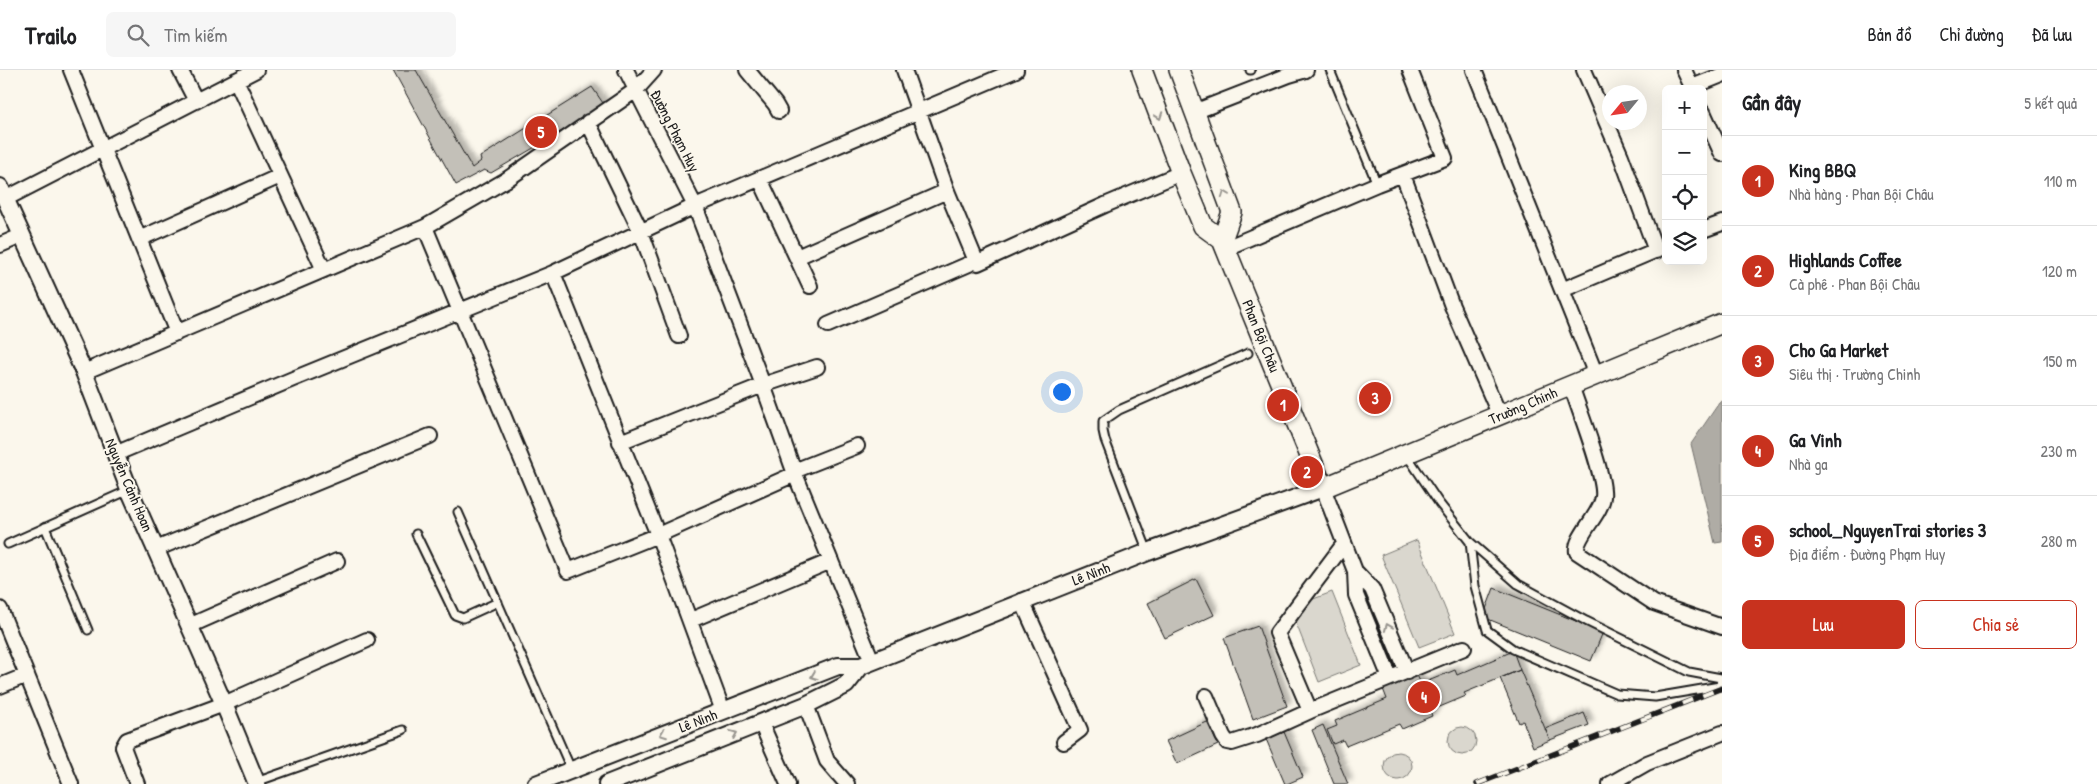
<!DOCTYPE html>
<html lang="vi">
<meta charset="utf-8">
<style>
body{margin:0;font-family:"Patrick Hand",sans-serif;background:#f6f6f6;color:#202124}
.controls{position:absolute;right:15px;top:15px;display:grid;overflow:hidden;border-radius:8px;box-shadow:0 5px 20px #0002}
.controls button{width:45px;height:45px;display:grid;place-items:center;padding:0;border:0;border-bottom:1px solid #e0e0e0;background:#fff;color:#202124;font:25px sans-serif}
.compass{position:absolute;left:1602px;top:15px;width:45px;height:45px;border-radius:50%;background:#fff;box-shadow:0 5px 20px #0002;rotate:241deg}
.you{position:absolute;left:1061px;top:321px;width:18px;height:18px;margin:-12px;border:4px solid #fff;border-radius:50%;background:#1a73e8;box-shadow:0 0 0 8px #1a73e833}
.badge{display:grid;place-items:center;width:32px;height:32px;border-radius:50%;background:#c8321e;color:#fff;font-size:16px;font-weight:700}
.pin{position:absolute;translate:-50% -50%;border:2px solid #fff;box-shadow:0 1px 5px #0006}
.list{margin:0;padding:0;list-style:none}
h2{display:flex;justify-content:space-between;align-items:center;height:65px;margin:0;padding:0 20px;font-size:21px}
h2 small{font-size:16px;font-weight:400;color:#757577}
.list li{display:grid;grid-template-columns:32px 1fr auto;gap:15px;align-items:center;box-sizing:border-box;height:90px;padding:0 20px;border-top:1px solid #e0e0e0}
.list b{display:block;font-size:19px;white-space:nowrap}
.list p{margin:0;font-size:16px;white-space:nowrap;color:#757577}
.list em{font-size:16px;font-style:normal;color:#757577}
.actions{display:flex;gap:10px;padding:15px 20px}
.actions a{flex:1;padding:11px 0;border:1px solid #c8321e;border-radius:8px;text-align:center;font-size:18px;color:#c8321e}
.actions .main{background:#c8321e;color:#fff}
.icon{flex:none;width:28px;height:28px;fill:none;stroke:currentColor;stroke-width:2;stroke-linecap:round;stroke-linejoin:round}
.map{position:relative;flex:none;width:1722px;height:714px;overflow:hidden}
header{display:flex;align-items:center;gap:30px;box-sizing:border-box;height:70px;padding:0 25px;background:#fff;border-bottom:1px solid #e0e0e0}
header strong{font-size:24px}
nav{display:flex;gap:28px;margin-inline-start:auto;font-size:18px}
.search{width:350px;height:45px;background:#f6f6f6;display:flex;align-items:center;gap:12px;box-sizing:border-box;padding:0 18px;border-radius:8px;color:#757577;font-size:19px}
main{display:flex}
aside{flex:1;background:#fff}
.map>svg:first-child{display:block}
</style>
<header>
<strong>Trailo</strong>
<div class="search"><svg class="icon" aria-label="search" viewBox="0 0 24 24"><circle cx="10" cy="10" r="6"/><path d="M15 15l6 6"/></svg>Tìm kiếm</div>
<nav><a>Bản đồ</a><a>Chỉ đường</a><a>Đã lưu</a></nav>
</header>
<main>
<div class="map">
<svg width="1722" height="714" viewBox="0 0 1722 714">
<defs>
<filter id="shadow"><feDropShadow dx="4.5" dy="-4.5" stdDeviation="2.5" flood-color="#0004"/></filter>
</defs>
<rect width="100%" height="100%" fill="#fbf7ec"/>
<filter id="ink" filterUnits="userSpaceOnUse"><feTurbulence type="fractalNoise" baseFrequency=".02" numOctaves="2"/><feDisplacementMap in="SourceGraphic" scale="10" xChannelSelector="R" yChannelSelector="G"/><feConvolveMatrix kernelMatrix="1 2 1 2 8 2 1 2 1" color-interpolation-filters="sRGB"/></filter>
<g filter="url(#ink)">
<!-- green -->
<path fill="#dad7ce" stroke="#7b7a75" d="M 1417,470 L 1455,563 L 1419,577 L 1381,485 Z
M 1332,522 L 1361,595 L 1319,612 L 1296,553 L 1308,531 Z
M1448 671a14 14 0 1 1 28 0a14 14 0 1 1-28 0Z
M1384 696a14 14 0 1 1 28 0a14 14 0 1 1-28 0Z"/>
<!-- water -->
<path fill="#afaca5" stroke="#74726e" d="M 1722,331 L 1722,472 L 1715,473 L 1691,374 L 1719,333 Z"/>
<!-- building -->
<path fill="#c3c0b8" stroke="#1c1c1c" filter="url(#shadow)" d="M 393,0 L 416,0 L 472,98 L 481,91 L 480,87 L 592,17 L 605,36 L 491,103 L 484,100 L 456,115 Z
M 1196,509 L 1214,545 L 1165,568 L 1148,533 Z
M 1494,518 L 1603,562 L 1591,591 L 1483,547 Z
M 1258,556 L 1287,636 L 1253,649 L 1224,568 Z
M 1513,581 L 1520,600 L 1464,623 L 1466,626 L 1430,641 L 1432,646 L 1402,659 L 1399,654 L 1346,676 L 1343,670 L 1333,674 L 1327,660 L 1337,656 L 1335,651 L 1387,629 L 1383,619 L 1417,605 L 1421,614 L 1455,600 L 1457,605 Z
M 1520,600 L 1550,670 L 1533,677 L 1523,651 L 1519,653 L 1500,608 Z
M 1584,643 L 1589,655 L 1550,670 L 1545,659 Z
M 1207,652 L 1218,675 L 1177,694 L 1166,671 Z
M 1323,655 L 1348,714 L 1334,714 L 1312,660 Z
M 1284,662 L 1303,707 L 1287,714 L 1285,714 L 1266,669 Z"/>
<g fill="none" stroke-linecap="round" stroke-linejoin="round">
<!-- service casing -->
<g stroke="#1c1c1c" stroke-width="11">
<path id="service" d="M 1250,0 L 1251,0
M 1330,0 L 1377,114
M 1406,384 L 1439,433 L 1470,472 L 1518,514 L 1586,551 L 1689,602 L 1721,608 L 1720,616 L 1655,627 L 1617,624 L 1513,579 L 1487,560 L 1475,516 L 1470,472
M 458,442 L 571,699
M 45,457 L 88,560
M 416,464 L 455,545 L 463,548 L 498,532
M 8,474 L 129,420
M 1148,482 L 1105,370 L 1103,361 L 1103,351 L 1119,340 L 1248,283
M 256,712 L 403,660"/>
</g>
<!-- minor casing -->
<g stroke="#1c1c1c" stroke-width="18">
<path id="minor" d="M 71,0 L 177,263
M 180,0 L 196,31
M 626,0 L 695,136 L 763,315 L 795,404 L 872,591
M 747,0 L 775,34 L 779,41
M 904,0 L 947,121 L 976,191 L 978,193 L 1105,135 L 1181,103
M 1474,0 L 1596,305
M 1584,0 L 1621,86 L 1656,181
M 1684,0 L 1693,19
M 236,10 L 324,200
M 1692,17 L 1722,5
M 1194,42 L 1289,5 L 1306,0
M 1703,42 L 1722,84
M 588,52 L 641,162 L 679,266
M 1403,105 L 1452,236 L 1500,346
M 760,109 L 810,216
M 5,129 L 256,0
M 425,157 L 568,501 L 658,465 L 795,404 L 799,399 L 857,376
M 1703,160 L 1722,153
M 139,169 L 280,106
M 0,175 L 21,166
M 1226,178 L 1377,114 L 1445,88 L 1410,0
M 797,187 L 947,121
M 553,203 L 658,465 L 723,641
M 1562,220 L 1666,176
M 828,255 L 976,191
M 84,302 L 425,157 L 506,110 L 636,20 L 654,0
M 1571,315 C 1578,338 1606,407 1603,427 C 1601,444 1574,468 1577,482 L 1654,533 L 1722,557
M 620,372 L 763,315 L 817,297
M 115,384 L 293,309 L 553,203 L 695,136 L 1016,0
M 1323,418 L 1355,501 L 1356,525 L 1390,608
M 156,479 L 430,366
M 1355,501 L 1372,519 L 1407,602
M 1022,531 L 1080,660 L 1064,672
M 0,539 L 71,714
M 691,550 L 831,491
M 189,556 L 337,491
M 0,616 L 27,605
M 1206,626 L 1223,666 L 1227,672 L 1232,673 L 1257,665 L 1310,641 L 1464,578
M 806,635 L 827,691 L 847,714
M 1310,641 L 1277,563 L 1344,474
M 761,653 L 788,714
M 137,714 L 123,677 L 127,670 L 224,634 L 367,570
M 1610,714 L 1647,693 L 1722,663"/>
</g>
<!-- tertiary casing -->
<g stroke="#1c1c1c" stroke-width="20">
<path id="tertiary" d="M 0,117 L 84,302 L 129,419 L 224,634 L 257,714
M 536,714 L 838,596 L 861,596 L 1148,482 L 1323,418
M 607,714 L 806,635 L 846,615 L 861,596"/>
</g>
<!-- secondary casing -->
<g stroke="#1c1c1c" stroke-width="22">
<path id="secondary" d="M 1142,0 L 1181,103 L 1203,156 L 1222,170 L 1323,418 L 1722,253
M 1179,0 L 1232,142 L 1222,170"/>
</g>
<!-- service -->
<use href="#service" stroke="#fbf7ec" stroke-width="7"/>
<!-- minor -->
<use href="#minor" stroke="#fbf7ec" stroke-width="14"/>
<!-- tertiary -->
<use href="#tertiary" stroke="#fbf7ec" stroke-width="16"/>
<!-- secondary -->
<use href="#secondary" stroke="#fbf7ec" stroke-width="19"/>
<!-- rail casing -->
<g stroke="#1c1c1c" stroke-width="5.5">
<path id="rail" d="M 1477,714 L 1722,618"/>
</g>
<!-- rail -->
<use href="#rail" stroke="#fbf7ec" stroke-width="4" stroke-dasharray="11" stroke-linecap="butt"/>
</g>
<!-- one-way arrows -->
<defs><path id="oneway-chevron" d="M-2-3.5L2.5 0L-2 3.5" fill="none" stroke-width="1.6" stroke-linecap="round" stroke-linejoin="round" transform="scale(1.25)"/></defs>
<g stroke="#97948e">
<use href="#oneway-chevron" transform="translate(1159 46) rotate(70)"/>
<use href="#oneway-chevron" transform="translate(1225 124) rotate(-111)"/>
<use href="#oneway-chevron" transform="translate(1388 557) rotate(-112)"/>
<use href="#oneway-chevron" transform="translate(814 606) rotate(159)"/>
<use href="#oneway-chevron" transform="translate(663 664) rotate(159)"/>
<use href="#oneway-chevron" transform="translate(734 664) rotate(-22)"/>
</g>
</g>
<g text-anchor="middle" stroke-width="4" stroke-linejoin="round" paint-order="stroke">
<!-- street labels -->
<g font-size="15" fill="#1c1c1c" stroke="#fbf7ec">
<text transform="translate(675 61) rotate(63)" y="5">Đường Phạm Huy</text>
<text transform="translate(1261 266) rotate(68)" y="5">Phan Bội Châu</text>
<text transform="translate(1523 336) rotate(-23)" y="5">Trường Chinh</text>
<text transform="translate(129 415) rotate(67)" y="5">Nguyễn Cảnh Hoan</text>
<text transform="translate(1091 504) rotate(-21)" y="5">Lê Ninh</text>
<text transform="translate(698 651) rotate(-21)" y="5">Lê Ninh</text>
</g>
</g>
</svg>
<div class="controls">
<button>+</button>
<button>−</button>
<button><svg class="icon" aria-label="locate" viewBox="0 0 24 24"><circle cx="12" cy="12" r="6"/><path d="M12 2v4M12 18v4M2 12h4M18 12h4"/></svg></button>
<button><svg class="icon" aria-label="layers" viewBox="0 0 24 24"><path d="M12 4l9 5-9 5-9-5zM3 14l9 5 9-5"/></svg></button>
</div>
<svg class="compass" viewBox="-18 -18 36 36"><path d="M0-13l5 13h-10z" fill="#e53935"/><path d="M0 13l5-13h-10z" fill="#757577"/></svg>
<div class="you"></div>
<div class="pin badge" style="left:1283px;top:335px">1</div>
<div class="pin badge" style="left:1307px;top:402px">2</div>
<div class="pin badge" style="left:1375px;top:328px">3</div>
<div class="pin badge" style="left:1424px;top:627px">4</div>
<div class="pin badge" style="left:541px;top:62px">5</div>
</div>
<aside>
<h2>Gần đây<small>5 kết quả</small></h2>
<ul class="list">
<li><span class="badge">1</span><div><b>King BBQ</b><p>Nhà hàng · Phan Bội Châu</p></div><em>110 m</em></li>
<li><span class="badge">2</span><div><b>Highlands Coffee</b><p>Cà phê · Phan Bội Châu</p></div><em>120 m</em></li>
<li><span class="badge">3</span><div><b>Cho Ga Market</b><p>Siêu thị · Trường Chinh</p></div><em>150 m</em></li>
<li><span class="badge">4</span><div><b>Ga Vinh</b><p>Nhà ga</p></div><em>230 m</em></li>
<li><span class="badge">5</span><div><b>school_NguyenTrai stories 3</b><p>Địa điểm · Đường Phạm Huy</p></div><em>280 m</em></li>
</ul>
<div class="actions"><a class="main">Lưu</a><a>Chia sẻ</a></div>
</aside>
</main>
